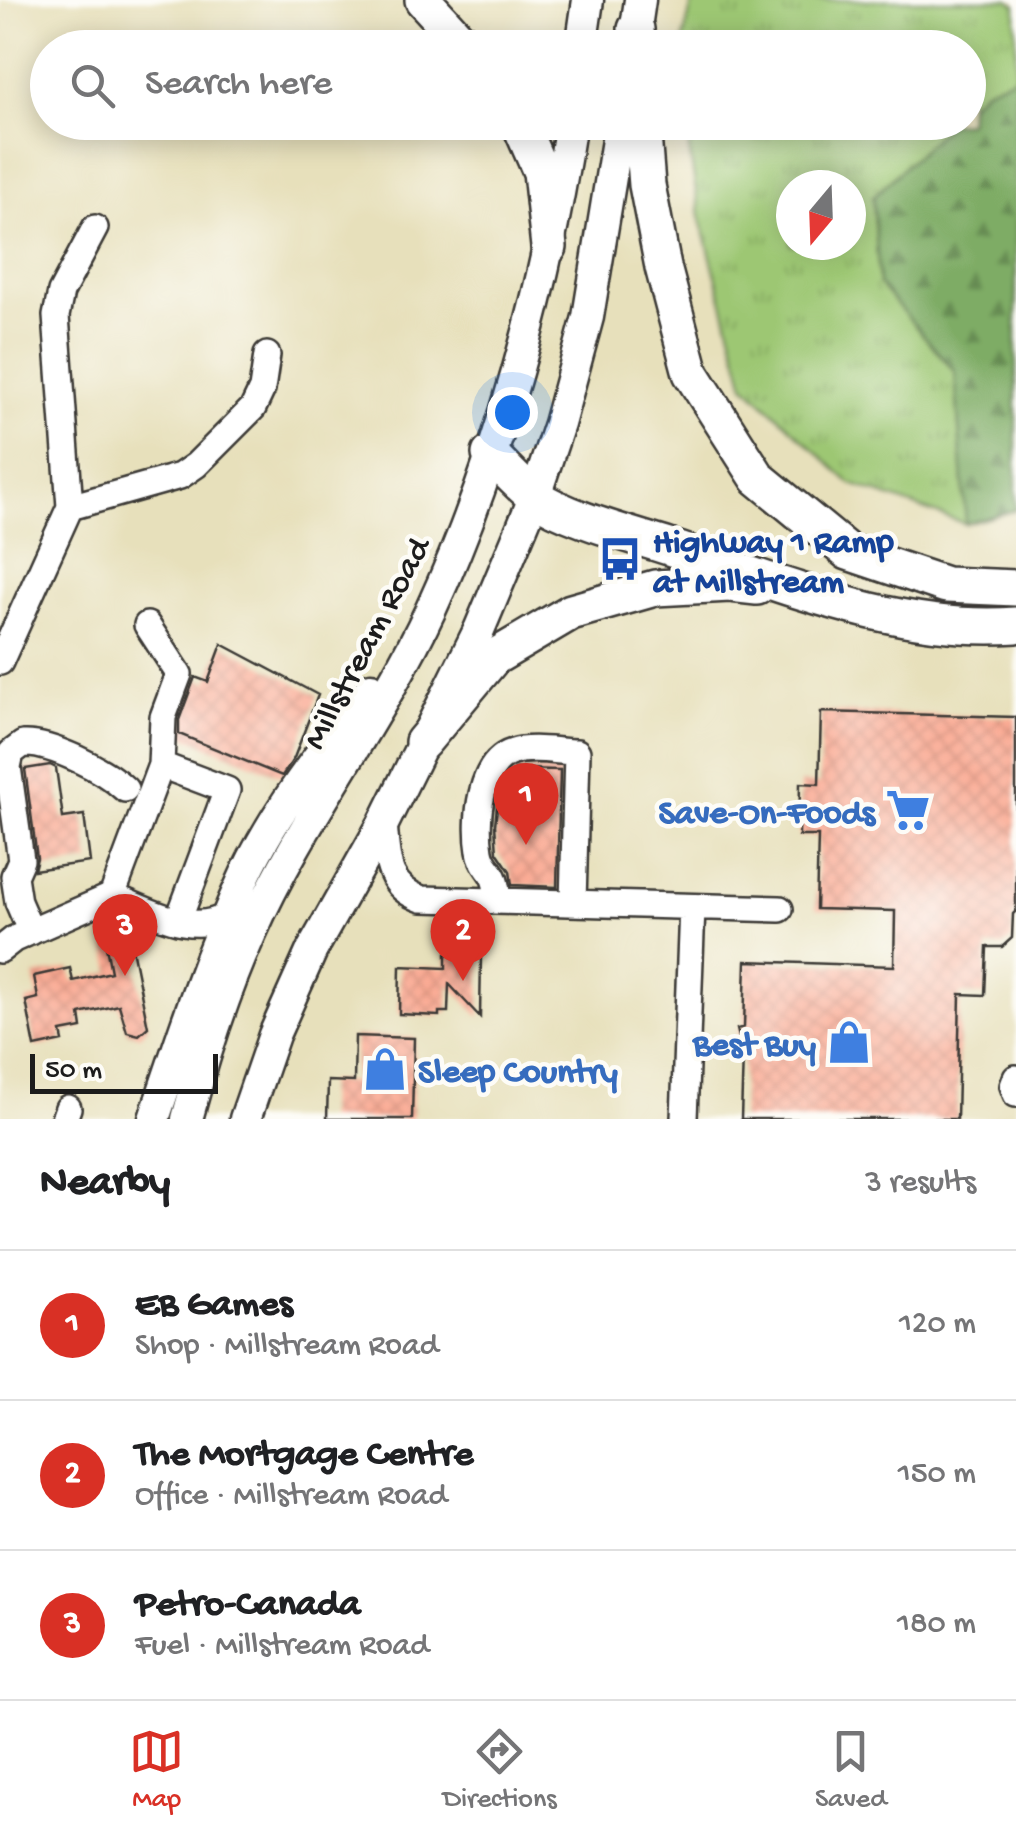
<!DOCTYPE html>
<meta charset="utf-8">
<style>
body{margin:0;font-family:"Gochi Hand",sans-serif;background:#f6f6f6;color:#202124}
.compass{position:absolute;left:776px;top:170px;width:90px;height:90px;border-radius:50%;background:#fff;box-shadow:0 5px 25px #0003;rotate:199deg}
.scale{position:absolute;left:30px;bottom:25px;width:188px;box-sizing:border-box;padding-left:10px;border:5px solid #1c1c1c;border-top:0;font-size:28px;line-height:35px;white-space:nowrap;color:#1c1c1c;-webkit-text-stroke:8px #fdfcf7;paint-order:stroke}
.you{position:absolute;left:512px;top:412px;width:35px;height:35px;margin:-25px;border:8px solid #fff;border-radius:50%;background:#1a73e8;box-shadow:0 0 0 15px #1a73e833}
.badge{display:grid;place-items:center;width:65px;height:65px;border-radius:50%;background:#d93025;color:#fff;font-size:32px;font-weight:700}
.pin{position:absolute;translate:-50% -82px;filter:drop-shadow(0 2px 5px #0008)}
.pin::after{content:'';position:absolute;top:52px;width:35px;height:30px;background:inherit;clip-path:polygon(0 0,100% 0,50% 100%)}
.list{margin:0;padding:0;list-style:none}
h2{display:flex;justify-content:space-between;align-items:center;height:130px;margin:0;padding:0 40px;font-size:42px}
h2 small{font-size:32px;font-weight:400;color:#757577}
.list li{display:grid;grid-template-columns:65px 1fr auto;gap:30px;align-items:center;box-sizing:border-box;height:150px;padding:0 40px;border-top:2px solid #e0e0e0}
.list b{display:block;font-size:38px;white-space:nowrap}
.list p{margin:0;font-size:32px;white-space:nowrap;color:#757577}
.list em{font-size:32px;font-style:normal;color:#757577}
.icon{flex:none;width:55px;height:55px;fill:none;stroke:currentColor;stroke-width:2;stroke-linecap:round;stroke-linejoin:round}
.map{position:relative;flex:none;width:1016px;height:1119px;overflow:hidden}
.search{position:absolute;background:#fff;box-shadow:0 5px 25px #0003;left:30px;right:30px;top:30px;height:110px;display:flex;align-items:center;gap:25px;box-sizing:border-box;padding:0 35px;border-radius:55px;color:#757577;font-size:38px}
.sheet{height:580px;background:#fff}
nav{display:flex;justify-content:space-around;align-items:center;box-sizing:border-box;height:140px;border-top:2px solid #e0e0e0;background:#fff;font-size:28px;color:#757577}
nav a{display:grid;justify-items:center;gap:5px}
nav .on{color:#d93025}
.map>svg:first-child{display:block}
</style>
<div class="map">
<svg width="1016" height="1119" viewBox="0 0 1016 1119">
<defs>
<pattern id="grass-tufts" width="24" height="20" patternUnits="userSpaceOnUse" patternTransform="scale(2.5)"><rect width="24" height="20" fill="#9dc773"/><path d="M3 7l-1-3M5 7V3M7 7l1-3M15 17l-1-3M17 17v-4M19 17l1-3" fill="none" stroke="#87aa63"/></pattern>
<pattern id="forest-firs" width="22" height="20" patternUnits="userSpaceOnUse" patternTransform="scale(2.5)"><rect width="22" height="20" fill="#7eac65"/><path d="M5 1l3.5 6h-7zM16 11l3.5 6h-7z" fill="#668b52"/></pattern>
<pattern id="building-cross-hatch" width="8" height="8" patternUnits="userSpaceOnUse" patternTransform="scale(2.5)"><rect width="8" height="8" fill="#faa992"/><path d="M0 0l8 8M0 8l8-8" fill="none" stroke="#d6917d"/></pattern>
</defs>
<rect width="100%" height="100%" fill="#fdfcf7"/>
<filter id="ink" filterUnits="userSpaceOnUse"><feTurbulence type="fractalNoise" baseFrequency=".01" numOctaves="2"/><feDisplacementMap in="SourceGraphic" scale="20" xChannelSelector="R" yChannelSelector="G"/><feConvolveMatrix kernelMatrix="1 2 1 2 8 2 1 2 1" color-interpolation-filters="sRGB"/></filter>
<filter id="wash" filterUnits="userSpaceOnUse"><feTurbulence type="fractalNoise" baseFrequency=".0048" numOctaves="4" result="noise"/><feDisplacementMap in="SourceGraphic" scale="40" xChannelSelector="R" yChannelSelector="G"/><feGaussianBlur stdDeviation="2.25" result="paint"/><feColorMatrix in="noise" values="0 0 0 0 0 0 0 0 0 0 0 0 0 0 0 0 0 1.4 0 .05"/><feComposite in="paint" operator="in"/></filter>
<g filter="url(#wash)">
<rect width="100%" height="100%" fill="#e7e0bb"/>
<!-- grass -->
<path fill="url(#grass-tufts)" stroke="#5c7248" stroke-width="2.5" fill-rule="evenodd" d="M 693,0 L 1009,0 L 1016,5 L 1016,76 L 985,89 L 969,105 L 968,48 L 681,48 Z
M 685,123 L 950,123 L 873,197 L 879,284 L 955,372 L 966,524 L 851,484 L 745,385 L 700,216 ZM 791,185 L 851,185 L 851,245 L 791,245 Z"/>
<!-- forest -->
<path fill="url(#forest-firs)" stroke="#4d6440" stroke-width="2.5" d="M 1016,76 L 1016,510 L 966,524 L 955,372 L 879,284 L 873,197 L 950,123 L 968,122 L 969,105 L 985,89 Z"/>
<g id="blocks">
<!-- building -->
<path fill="url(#building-cross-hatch)" d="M 222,644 L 318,695 L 294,758 L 282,776 L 179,734 L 179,720 L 195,677 L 208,682 Z
M 821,712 L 1016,717 L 1016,911 L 1013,914 L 1012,938 L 1002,947 L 987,947 L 985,995 L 960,994 L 957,1119 L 741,1119 L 743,1054 L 737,1029 L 744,1027 L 746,961 L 894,966 L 895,911 L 816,909 L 818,836 L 799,836 L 800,783 L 819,784 Z
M 50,765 L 56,768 L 63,818 L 84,815 L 90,862 L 34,870 L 37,858 L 25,769 Z
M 516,769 L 560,770 L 557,887 L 512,885 L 510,871 L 497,852 L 495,825 L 498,798 L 506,777 Z
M 112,914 L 126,919 L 148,1027 L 139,1035 L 127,1032 L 119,1005 L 80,1014 L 82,1028 L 61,1032 L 63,1041 L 35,1047 L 26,1001 L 38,998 L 34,976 L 70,968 L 73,981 L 111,972 L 101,921 Z
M 446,954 L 481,955 L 480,1017 L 449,984 L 448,1012 L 439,1012 L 439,1016 L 399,1014 L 400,966 L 446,968 Z
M 355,1036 L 414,1038 L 412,1119 L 327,1119 L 328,1081 L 354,1082 Z"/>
</g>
</g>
<g filter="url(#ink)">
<use href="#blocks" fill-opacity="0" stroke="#3a3934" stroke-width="2.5"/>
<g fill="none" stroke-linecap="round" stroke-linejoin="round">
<!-- minor casing -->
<g stroke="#3a3934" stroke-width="30">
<path id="minor" d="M 70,507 L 180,476 L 196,465 L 253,408 L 262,389 L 267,355
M 147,625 L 179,674 L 163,717 L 161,765
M 0,662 L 70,507 L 56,316 L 61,292 L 95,228
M 384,822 C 387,856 385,887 422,899 L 780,909
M 112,896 C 149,910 192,937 228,915
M 497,901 C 498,867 483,872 480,851 C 475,822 479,762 513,752 C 532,746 558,752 577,752 L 573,903
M 31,932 L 18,902 L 14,876 L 21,860 L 8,767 L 11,753 L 23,744 C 50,742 105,770 125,789
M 0,950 L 14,939 L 112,896 L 161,765 L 227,790 L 178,921
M 1016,1078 L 1013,1086 L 1016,1094
M 64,1119 L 68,1108
M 684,1119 L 692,907"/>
</g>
<!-- major casing -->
<g stroke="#3a3934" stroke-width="35">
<path id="major" d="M 581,48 L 588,0
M 633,48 L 640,0
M 154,1119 C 182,1035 209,953 246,873 C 278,806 326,746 371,688
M 187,1119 C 204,1056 224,993 251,933 C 301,820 379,721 431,609 C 499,461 547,283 571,122
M 245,1119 L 274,1035 L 312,950 L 384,822 L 479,630 L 535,496 L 559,424 L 588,317 L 620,122"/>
</g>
<!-- highway casing -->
<g stroke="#3a3934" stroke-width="40">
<path id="highway" d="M 423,0 L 467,48
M 636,29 L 637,48
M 519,122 L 541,172 L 549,247
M 642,122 L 647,185 L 663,267 L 691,373 L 758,478 L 848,552 L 946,585 L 1016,588
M 490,454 C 504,467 518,484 534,496 C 568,519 629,534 669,547 C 780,583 898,634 1016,625
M 423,742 L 493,658 L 571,612 L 655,588 L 730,584 L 757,587"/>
</g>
<!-- minor -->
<use href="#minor" stroke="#fff" stroke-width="25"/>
<!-- major -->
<use href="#major" stroke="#fff" stroke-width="30"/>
<!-- highway -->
<use href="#highway" stroke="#fff" stroke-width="35"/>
</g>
</g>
<!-- icons -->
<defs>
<g id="bus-bare" transform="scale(3.45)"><path d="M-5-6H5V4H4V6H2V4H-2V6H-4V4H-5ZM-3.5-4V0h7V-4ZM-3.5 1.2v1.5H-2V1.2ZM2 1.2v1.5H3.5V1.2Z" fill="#1a4fb4" stroke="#fdfcf7" stroke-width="2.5" paint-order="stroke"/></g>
<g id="supermarket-bare" transform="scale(3.45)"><path d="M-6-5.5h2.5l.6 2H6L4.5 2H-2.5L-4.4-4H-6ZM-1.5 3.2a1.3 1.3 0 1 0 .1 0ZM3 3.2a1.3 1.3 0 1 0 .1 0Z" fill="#3f7fe0" stroke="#fdfcf7" stroke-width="2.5" paint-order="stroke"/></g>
<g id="shop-bare" transform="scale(3.45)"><path d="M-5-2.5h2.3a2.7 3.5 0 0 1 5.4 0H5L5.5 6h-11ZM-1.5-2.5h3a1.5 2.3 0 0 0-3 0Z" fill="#3f7fe0" stroke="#fdfcf7" stroke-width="2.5" paint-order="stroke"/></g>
</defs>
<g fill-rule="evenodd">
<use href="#bus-bare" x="620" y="559"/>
<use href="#supermarket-bare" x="908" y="810"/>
<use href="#shop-bare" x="849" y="1042"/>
<use href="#shop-bare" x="385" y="1069"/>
</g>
<g text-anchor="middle" stroke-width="9" stroke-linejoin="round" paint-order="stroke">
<!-- transit labels -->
<g font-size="35" font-weight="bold" fill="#164399" stroke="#fdfcf7" text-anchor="start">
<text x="653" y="551">Highway 1 Ramp<tspan x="653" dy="40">at Millstream</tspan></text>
</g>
<!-- street labels -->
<g font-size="35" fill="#1c1c1c" stroke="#fdfcf7">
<text transform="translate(364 642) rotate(-62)" y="12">Millstream Road</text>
</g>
<!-- shop labels -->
<g font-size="35" font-weight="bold" fill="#366cbe" stroke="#fdfcf7" text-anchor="end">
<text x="875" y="822">Save-On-Foods</text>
<text x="816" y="1054">Best Buy</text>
<text x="418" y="1081" text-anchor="start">Sleep Country</text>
</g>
</g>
</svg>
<svg class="compass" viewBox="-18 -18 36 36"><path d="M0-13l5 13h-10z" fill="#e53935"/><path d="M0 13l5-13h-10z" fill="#757577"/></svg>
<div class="scale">50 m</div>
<div class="you"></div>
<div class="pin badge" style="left:526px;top:845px">1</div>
<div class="pin badge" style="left:463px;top:981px">2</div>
<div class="pin badge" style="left:125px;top:976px">3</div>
<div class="search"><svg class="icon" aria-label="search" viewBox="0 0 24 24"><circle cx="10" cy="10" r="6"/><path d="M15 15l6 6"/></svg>Search here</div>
</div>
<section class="sheet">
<h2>Nearby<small>3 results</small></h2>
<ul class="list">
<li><span class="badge">1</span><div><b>EB Games</b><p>Shop · Millstream Road</p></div><em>120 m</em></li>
<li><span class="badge">2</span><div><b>The Mortgage Centre</b><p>Office · Millstream Road</p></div><em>150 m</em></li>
<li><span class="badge">3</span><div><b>Petro-Canada</b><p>Fuel · Millstream Road</p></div><em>180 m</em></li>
</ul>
</section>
<nav>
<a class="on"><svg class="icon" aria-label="map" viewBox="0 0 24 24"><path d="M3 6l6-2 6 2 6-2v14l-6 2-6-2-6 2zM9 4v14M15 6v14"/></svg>Map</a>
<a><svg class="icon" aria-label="directions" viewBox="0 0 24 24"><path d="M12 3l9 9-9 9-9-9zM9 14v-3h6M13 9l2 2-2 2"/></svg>Directions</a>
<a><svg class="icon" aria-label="saved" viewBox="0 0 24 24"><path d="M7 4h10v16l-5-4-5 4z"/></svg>Saved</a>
</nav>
